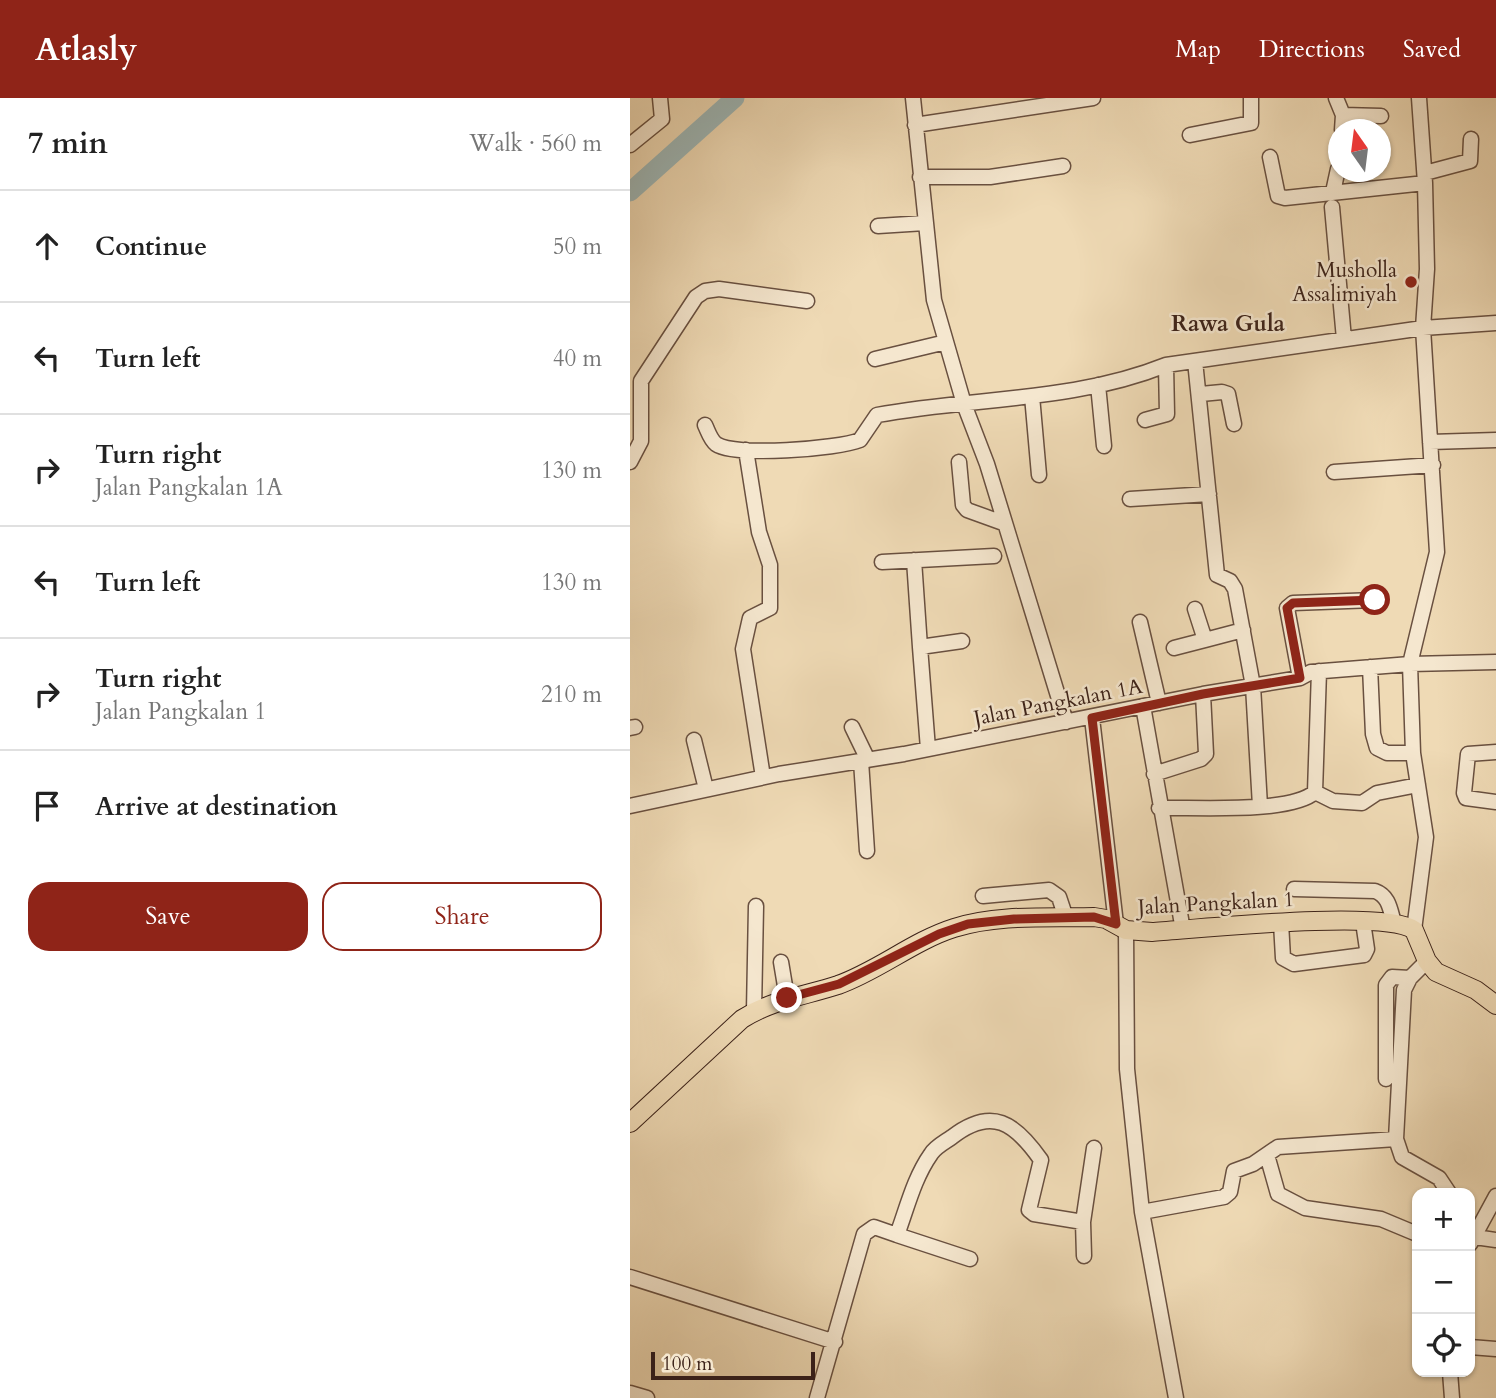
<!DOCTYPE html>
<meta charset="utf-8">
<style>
body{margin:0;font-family:Cardo,serif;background:#f6f6f6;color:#222}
.controls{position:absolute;right:21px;bottom:21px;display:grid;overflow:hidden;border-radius:14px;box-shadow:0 2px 5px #0004}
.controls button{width:63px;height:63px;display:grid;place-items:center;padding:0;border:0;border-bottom:2px solid #e0e0e0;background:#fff;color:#222;font:35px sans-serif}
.compass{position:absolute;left:698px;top:21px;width:63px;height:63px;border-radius:50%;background:#fff;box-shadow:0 2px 5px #0004;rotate:346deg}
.scale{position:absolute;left:21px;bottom:18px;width:164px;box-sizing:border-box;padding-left:7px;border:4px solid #3c2219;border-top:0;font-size:19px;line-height:24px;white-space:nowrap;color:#3c2219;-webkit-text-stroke:5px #f5e7cf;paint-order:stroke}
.stop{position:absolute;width:21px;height:21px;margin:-16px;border:5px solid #8f2418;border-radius:50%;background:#fff}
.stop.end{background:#8f2418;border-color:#fff;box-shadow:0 2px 7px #0008}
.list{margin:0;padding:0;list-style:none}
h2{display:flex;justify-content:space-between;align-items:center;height:91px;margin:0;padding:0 28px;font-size:30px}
h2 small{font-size:23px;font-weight:400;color:#767676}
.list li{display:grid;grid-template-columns:46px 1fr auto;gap:21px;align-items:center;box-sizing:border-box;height:112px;padding:0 28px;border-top:2px solid #e0e0e0}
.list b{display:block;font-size:26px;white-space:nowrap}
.list p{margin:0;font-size:23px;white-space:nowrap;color:#767676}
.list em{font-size:23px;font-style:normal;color:#767676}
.actions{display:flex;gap:14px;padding:21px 28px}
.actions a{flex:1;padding:16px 0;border:2px solid #8f2418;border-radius:21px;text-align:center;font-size:24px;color:#8f2418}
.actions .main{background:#8f2418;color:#fff}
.icon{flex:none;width:38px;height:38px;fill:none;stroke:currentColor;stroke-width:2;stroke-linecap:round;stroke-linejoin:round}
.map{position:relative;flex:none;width:866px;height:1300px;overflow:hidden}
header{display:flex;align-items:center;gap:42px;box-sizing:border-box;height:98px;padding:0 35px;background:#8f2418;color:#fff}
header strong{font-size:33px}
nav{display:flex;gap:38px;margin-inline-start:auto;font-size:24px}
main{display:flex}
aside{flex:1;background:#fff}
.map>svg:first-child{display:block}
</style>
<header>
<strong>Atlasly</strong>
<nav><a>Map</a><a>Directions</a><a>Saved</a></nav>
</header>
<main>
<aside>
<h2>7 min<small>Walk · 560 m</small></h2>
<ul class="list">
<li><svg class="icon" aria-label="ahead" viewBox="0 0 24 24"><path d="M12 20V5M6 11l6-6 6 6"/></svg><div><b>Continue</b></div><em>50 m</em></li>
<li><svg class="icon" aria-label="left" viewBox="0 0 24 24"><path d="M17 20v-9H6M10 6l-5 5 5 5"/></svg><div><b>Turn left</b></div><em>40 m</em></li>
<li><svg class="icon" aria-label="right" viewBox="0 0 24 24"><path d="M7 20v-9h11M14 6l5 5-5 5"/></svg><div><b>Turn right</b><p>Jalan Pangkalan 1A</p></div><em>130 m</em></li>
<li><svg class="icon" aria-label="left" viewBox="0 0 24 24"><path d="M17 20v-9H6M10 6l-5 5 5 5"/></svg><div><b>Turn left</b></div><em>130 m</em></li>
<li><svg class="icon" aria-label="right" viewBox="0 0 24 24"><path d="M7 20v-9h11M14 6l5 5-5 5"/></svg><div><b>Turn right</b><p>Jalan Pangkalan 1</p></div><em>210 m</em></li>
<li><svg class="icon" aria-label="arrive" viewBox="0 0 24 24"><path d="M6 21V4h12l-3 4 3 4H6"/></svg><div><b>Arrive at destination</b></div></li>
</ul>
<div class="actions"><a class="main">Save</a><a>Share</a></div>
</aside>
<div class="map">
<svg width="866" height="1300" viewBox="0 0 866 1300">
<rect width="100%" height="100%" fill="#efdab5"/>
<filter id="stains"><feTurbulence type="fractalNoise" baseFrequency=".00286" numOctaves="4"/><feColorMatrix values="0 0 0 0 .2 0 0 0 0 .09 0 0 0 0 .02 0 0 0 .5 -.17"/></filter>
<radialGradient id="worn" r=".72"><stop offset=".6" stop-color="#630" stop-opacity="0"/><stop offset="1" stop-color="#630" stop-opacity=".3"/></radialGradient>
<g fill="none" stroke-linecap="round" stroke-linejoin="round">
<!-- river -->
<path stroke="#9eb8b8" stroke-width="19" d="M 0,94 L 105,0"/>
<!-- minor casing -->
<g stroke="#695040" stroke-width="17">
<path id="minor" d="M 283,0 L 304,202 L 334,306 L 357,366 L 436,624
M 706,0 L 713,17
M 285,27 L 463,0
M 712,32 L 713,17 L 751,18
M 560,37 L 621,25 L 621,0
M 0,47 L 32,21 L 30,0
M 640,59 L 648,98 L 655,100 L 795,85
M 795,75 L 840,63 L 841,41
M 290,79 L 360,79 L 433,68
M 703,94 L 708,71
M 702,109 L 714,241
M 248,128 L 295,125
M 245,261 L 316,244
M 565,263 L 587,477 L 600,483 L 605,491 L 623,588 L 630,708
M 468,287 L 474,348
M 571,296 L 592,294 L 598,296 L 604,326
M 402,298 L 409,377
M 515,322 L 537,316 L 536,267
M 75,327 C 78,333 80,341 86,346 C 104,359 208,351 230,342 L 247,317 C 344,299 444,304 536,267 L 793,230 L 866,225
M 800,344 L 866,342
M 116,352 L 129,434 L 140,467 L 140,510 L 120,520 L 113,551 L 133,679
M 0,364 L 11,343 L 11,283 L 66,199 L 75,193 L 89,191 L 177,203
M 329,364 L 333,407 L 337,412 L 373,425
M 704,374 L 803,367
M 500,401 L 579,396
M 284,462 L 290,549 L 332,543
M 252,464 L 364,458
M 565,511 L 575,542 L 613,532
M 510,524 L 529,605
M 290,549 L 298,651
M 544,550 L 575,542
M 740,569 L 743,636 L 747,650 L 757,655 L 783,655
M 689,573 L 685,694 L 703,703 L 732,705 L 747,695 L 788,687
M 670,580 L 657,510 L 663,505 L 745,502
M 513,608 L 553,832
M 462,620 L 486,826
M 222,629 L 238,662
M 0,630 L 5,629
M 64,642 L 76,691
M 866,654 L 838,656 L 834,695 L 836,700 L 866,704
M 231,663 L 237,753
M 524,676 L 571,661 L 576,656 L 573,596
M 0,708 L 149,676 L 274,656 L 573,596 L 670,580 L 681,574 L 780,566 L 866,564
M 529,710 C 564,709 660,716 685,694
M 664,791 L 745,793 C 759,798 760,811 764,825
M 353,798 L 419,792 L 429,799 L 436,820
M 651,825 L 653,860 L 664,866 L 734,857 L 737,851 L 733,824
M 496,832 L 497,971 L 512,1114 L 546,1300
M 784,832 L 796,739 L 783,655 L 780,566 L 807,454 L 793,230 L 797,171 L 795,85 L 789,0
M 797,863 L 780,880 L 774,892 L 766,1041 L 772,1059 L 809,1080 L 819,1095
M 151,864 L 157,900
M 124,913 L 126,808
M 756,981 L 756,887 L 762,879 L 780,880
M 637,1057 L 648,1096 L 675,1110 L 751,1121 L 787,1136
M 512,1114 L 594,1099 L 600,1094 L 604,1073 L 623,1066 L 648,1049 L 766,1041
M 453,1124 L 464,1050
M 267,1137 L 340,1161
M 845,1139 L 866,1142
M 840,1146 L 866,1098
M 0,1179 L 205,1244
M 840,1249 L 866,1251
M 820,1274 L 822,1300
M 0,1295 L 17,1300
M 187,1300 L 234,1136 L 244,1129 L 267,1137 C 277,1110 284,1080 301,1056 C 305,1049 315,1044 322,1039 C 362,1008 385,1025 411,1062 L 399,1112 L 404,1116 L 453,1124 L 454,1158"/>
</g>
<!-- major casing -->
<g stroke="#3c2219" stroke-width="20">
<path id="major" d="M 0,1025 L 112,921 C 142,902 174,898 208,887 C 248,873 283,843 324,830 C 367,816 419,820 464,819 L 476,821 L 496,832 L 522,834 C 567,831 755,811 784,832 L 797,863 L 806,874 L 846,892 L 866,907"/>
</g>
<!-- minor -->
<use href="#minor" stroke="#f5e7cf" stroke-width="14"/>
<!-- major -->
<use href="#major" stroke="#efdab5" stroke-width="18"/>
</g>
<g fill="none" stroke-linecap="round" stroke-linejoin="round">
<!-- route -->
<path stroke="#8f2418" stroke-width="9" d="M 157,900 L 209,886 L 309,836 L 338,826 L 384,821 L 464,819 L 486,826 L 462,620 L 573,596 L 670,580 L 657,510 L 663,505 L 745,502"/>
</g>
<!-- markers -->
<circle fill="#8f2418" stroke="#f5e7cf" stroke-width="2.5" cx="781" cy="184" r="7"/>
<g text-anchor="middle" stroke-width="5" stroke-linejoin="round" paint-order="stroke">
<!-- poi labels -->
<g font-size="21" fill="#3c2219" stroke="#f5e7cf" text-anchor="end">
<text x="767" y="179">Musholla<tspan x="767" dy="24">Assalimiyah</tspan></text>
</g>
<!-- street labels -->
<g font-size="21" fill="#3c2219" stroke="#f5e7cf">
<text transform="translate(428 604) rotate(-11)" y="7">Jalan Pangkalan 1A</text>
<text transform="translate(586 805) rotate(-3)" y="7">Jalan Pangkalan 1</text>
</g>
<!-- neighbourhood labels -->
<g font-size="23" font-weight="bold" fill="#3c2219" stroke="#f5e7cf">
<text x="598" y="233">Rawa Gula</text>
</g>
</g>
<rect width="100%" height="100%" filter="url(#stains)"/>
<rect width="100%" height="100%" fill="url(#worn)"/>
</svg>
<div class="controls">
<button>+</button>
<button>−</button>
<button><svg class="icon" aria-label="locate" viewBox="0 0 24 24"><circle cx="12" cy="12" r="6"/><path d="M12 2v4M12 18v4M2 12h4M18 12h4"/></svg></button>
</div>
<svg class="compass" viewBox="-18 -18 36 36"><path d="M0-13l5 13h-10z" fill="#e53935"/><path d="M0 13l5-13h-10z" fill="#767676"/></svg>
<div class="scale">100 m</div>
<div class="stop" style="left:745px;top:502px"></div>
<div class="stop end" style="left:157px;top:900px"></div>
</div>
</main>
